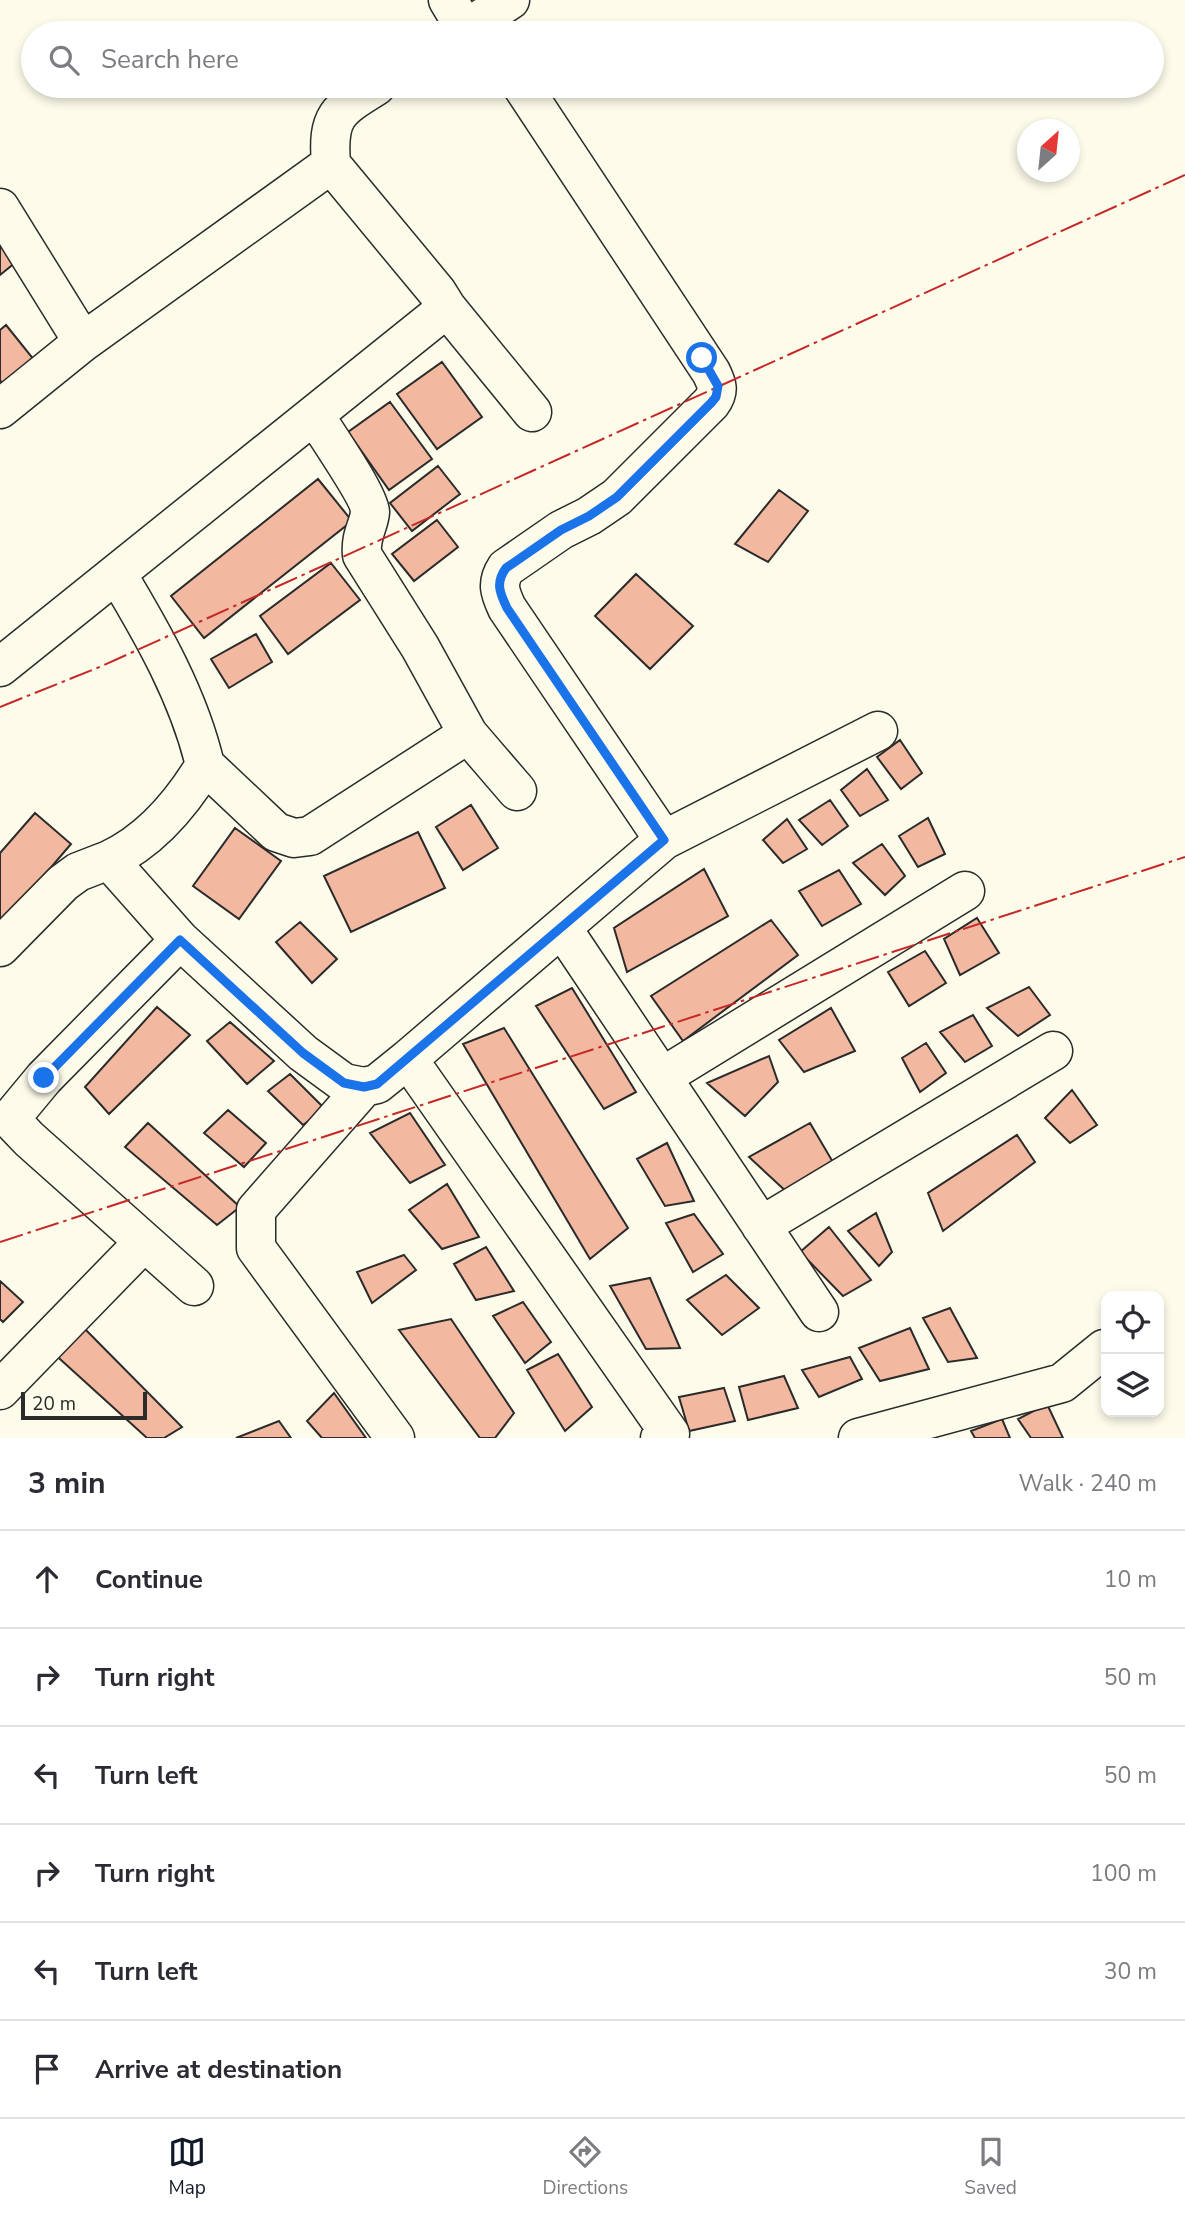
<!DOCTYPE html>
<meta charset="utf-8">
<style>
body{margin:0;font-family:"Nunito Sans",sans-serif;background:#f7f7f7;color:#2b2b33}
.controls{position:absolute;right:21px;bottom:21px;display:grid;overflow:hidden;border-radius:14px;box-shadow:0 4px 10px #0003}
.controls button{width:63px;height:63px;display:grid;place-items:center;padding:0;border:0;border-bottom:2px solid #e1e1e2;background:#fff;color:#2b2b33;font:35px sans-serif}
.compass{position:absolute;left:1017px;top:119px;width:63px;height:63px;border-radius:50%;background:#fff;box-shadow:0 4px 10px #0003;rotate:27deg}
.scale{position:absolute;left:21px;bottom:18px;width:126px;box-sizing:border-box;padding-left:7px;border:4px solid #2b2b2b;border-top:0;font-size:19px;line-height:24px;white-space:nowrap;color:#2b2b2b;-webkit-text-stroke:5px #fdfbea;paint-order:stroke}
.stop{position:absolute;width:21px;height:21px;margin:-16px;border:5px solid #1a73e8;border-radius:50%;background:#fff}
.stop.end{background:#1a73e8;border-color:#fff;box-shadow:0 2px 7px #0008}
.list{margin:0;padding:0;list-style:none}
h2{display:flex;justify-content:space-between;align-items:center;height:91px;margin:0;padding:0 28px;font-size:30px}
h2 small{font-size:23px;font-weight:400;color:#7c7c81}
.list li{display:grid;grid-template-columns:46px 1fr auto;gap:21px;align-items:center;box-sizing:border-box;height:98px;padding:0 28px;border-top:2px solid #e1e1e2}
.list b{display:block;font-size:26px;white-space:nowrap}
.list em{font-size:23px;font-style:normal;color:#7c7c81}
.icon{flex:none;width:38px;height:38px;fill:none;stroke:currentColor;stroke-width:2;stroke-linecap:round;stroke-linejoin:round}
.map{position:relative;flex:none;width:1185px;height:1438px;overflow:hidden}
.search{position:absolute;background:#fff;box-shadow:0 4px 10px #0003;left:21px;right:21px;top:21px;height:77px;display:flex;align-items:center;gap:18px;box-sizing:border-box;padding:0 24px;border-radius:38px;color:#7c7c81;font-size:26px}
.sheet{height:679px;background:#fff}
nav{display:flex;justify-content:space-around;align-items:center;box-sizing:border-box;height:98px;border-top:2px solid #e1e1e2;background:#fff;font-size:19px;color:#7c7c81}
nav a{display:grid;justify-items:center;gap:4px}
nav .on{color:#111827}
.map>svg:first-child{display:block}
</style>
<div class="map">
<svg width="1185" height="1438" viewBox="0 0 1185 1438">
<rect width="100%" height="100%" fill="#fdfbea"/>
<!-- building -->
<path fill="#f2b8a0" stroke="#2b2b2b" stroke-width="2" d="M 0,242 L 16,262 L 0,275 Z
M 6,325 L 35,361 L 3,385 L 0,380 L 0,330 Z
M 442,362 L 482,417 L 437,449 L 397,394 Z
M 390,402 L 432,459 L 389,490 L 348,432 Z
M 438,466 L 460,494 L 412,531 L 390,503 Z
M 318,479 L 352,521 L 204,638 L 171,596 Z
M 779,490 L 808,511 L 768,562 L 735,544 Z
M 437,520 L 458,547 L 414,581 L 392,554 Z
M 331,563 L 360,600 L 288,654 L 260,616 Z
M 636,574 L 693,626 L 650,669 L 595,616 Z
M 256,634 L 272,662 L 229,688 L 211,659 Z
M 900,740 L 922,773 L 901,789 L 877,757 Z
M 867,769 L 888,800 L 860,816 L 841,790 Z
M 830,800 L 848,826 L 822,845 L 799,820 Z
M 471,805 L 498,848 L 463,870 L 436,827 Z
M 35,813 L 71,844 L 0,927 L 0,853 Z
M 928,818 L 945,854 L 918,867 L 899,836 Z
M 787,819 L 807,849 L 783,863 L 763,840 Z
M 235,828 L 281,861 L 239,919 L 193,886 Z
M 418,832 L 445,888 L 351,932 L 324,876 Z
M 882,844 L 905,876 L 885,895 L 853,863 Z
M 704,869 L 728,916 L 627,972 L 614,928 Z
M 839,870 L 861,904 L 822,926 L 799,891 Z
M 977,918 L 999,953 L 960,975 L 944,939 Z
M 771,920 L 798,955 L 683,1041 L 651,996 Z
M 300,922 L 337,959 L 312,983 L 276,942 Z
M 925,951 L 946,983 L 909,1006 L 888,972 Z
M 1029,987 L 1050,1015 L 1018,1036 L 987,1008 Z
M 572,988 L 636,1092 L 604,1109 L 536,1006 Z
M 157,1007 L 190,1035 L 109,1114 L 85,1087 Z
M 831,1008 L 855,1051 L 804,1072 L 779,1040 Z
M 973,1015 L 992,1046 L 965,1062 L 940,1032 Z
M 230,1022 L 274,1061 L 247,1084 L 207,1041 Z
M 504,1028 L 628,1228 L 590,1259 L 463,1044 Z
M 926,1043 L 946,1073 L 920,1092 L 902,1058 Z
M 769,1056 L 778,1082 L 745,1116 L 707,1083 Z
M 290,1074 L 325,1109 L 303,1125 L 268,1091 Z
M 1072,1090 L 1097,1125 L 1070,1143 L 1045,1118 Z
M 228,1110 L 266,1143 L 244,1167 L 204,1133 Z
M 410,1113 L 445,1165 L 410,1183 L 370,1133 Z
M 148,1123 L 240,1207 L 217,1225 L 125,1147 Z
M 810,1123 L 837,1169 L 790,1195 L 749,1157 Z
M 1017,1135 L 1035,1162 L 943,1231 L 928,1193 Z
M 667,1143 L 694,1201 L 665,1206 L 637,1159 Z
M 447,1184 L 479,1237 L 442,1249 L 409,1210 Z
M 876,1213 L 892,1252 L 879,1266 L 848,1231 Z
M 694,1214 L 723,1254 L 693,1272 L 666,1223 Z
M 829,1227 L 871,1280 L 843,1296 L 800,1252 Z
M 486,1247 L 514,1291 L 476,1300 L 454,1264 Z
M 404,1255 L 416,1270 L 372,1303 L 357,1272 Z
M 726,1275 L 759,1308 L 722,1335 L 687,1300 Z
M 650,1278 L 680,1348 L 646,1349 L 610,1286 Z
M 0,1281 L 23,1302 L 3,1322 L 0,1319 Z
M 523,1302 L 551,1342 L 525,1363 L 493,1316 Z
M 950,1308 L 977,1358 L 948,1362 L 923,1318 Z
M 451,1319 L 514,1413 L 495,1438 L 480,1438 L 399,1330 Z
M 80,1324 L 182,1427 L 164,1438 L 147,1438 L 50,1350 Z
M 910,1328 L 929,1369 L 880,1381 L 859,1348 Z
M 558,1354 L 592,1407 L 565,1431 L 527,1370 Z
M 850,1357 L 862,1379 L 819,1397 L 802,1370 Z
M 784,1376 L 798,1408 L 748,1420 L 739,1387 Z
M 724,1388 L 735,1421 L 689,1431 L 679,1397 Z
M 334,1393 L 366,1438 L 322,1438 L 307,1421 Z
M 1047,1404 L 1063,1438 L 1031,1438 L 1018,1419 Z
M 1002,1419 L 1010,1438 L 975,1438 L 971,1431 Z
M 279,1421 L 291,1438 L 236,1438 Z"/>
<g fill="none" stroke-linecap="round" stroke-linejoin="round">
<!-- minor casing -->
<g stroke="#2b2b2b" stroke-width="41">
<path id="minor" d="M 448,0 L 466,30
M 460,33 L 510,0
M 522,86 L 711,372 C 717,384 720,391 711,403 L 617,497 L 589,516 L 561,530 L 506,568 C 496,583 500,593 507,608 L 664,840
M 0,208 L 83,342
M 447,308 L 532,412
M 0,409 L 83,342 L 331,164 C 327,116 337,110 376,86
M 315,416 C 325,432 370,497 370,512 C 369,526 360,535 362,555 L 420,647 L 468,734 L 517,791
M 117,574 C 153,634 189,697 205,765 C 182,803 150,841 109,860 L 180,940 L 303,1053 L 344,1083 L 364,1087 L 377,1084 L 408,1059 L 670,1434 L 660,1438
M 0,667 L 447,308 L 437,292 L 331,164
M 205,765 L 276,832 L 294,838 L 310,836 L 468,734
M 562,928 L 819,1312
M 180,940 L 44,1078 L 10,1119 L 29,1139 L 194,1286
M 0,947 L 63,883 L 78,872 L 109,860
M 408,1059 L 664,840 L 878,731
M 662,1077 L 965,891
M 364,1087 L 256,1210 L 256,1248 L 395,1438
M 761,1226 L 1053,1051
M 0,1390 L 144,1242
M 858,1438 L 1062,1383 L 1104,1349"/>
</g>
<!-- minor -->
<use href="#minor" stroke="#fdfbea" stroke-width="38"/>
<!-- power -->
<path stroke="#c62828" stroke-width="2" stroke-dasharray="24 5 3.5 5" stroke-linecap="butt" d="M 0,707 L 102,666 L 1185,175
M 0,1242 L 1185,857"/>
</g>
<g fill="none" stroke-linecap="round" stroke-linejoin="round">
<!-- route -->
<path stroke="#1a73e8" stroke-width="9" d="M 44,1078 L 180,940 L 303,1053 L 344,1083 L 364,1087 L 377,1084 L 664,840 L 507,608 C 500,593 495,583 506,568 L 561,530 L 589,516 L 617,497 L 711,403 L 716,397 L 718,386 L 702,358"/>
</g>
</svg>
<div class="controls">
<button><svg class="icon" aria-label="locate" viewBox="0 0 24 24"><circle cx="12" cy="12" r="6"/><path d="M12 2v4M12 18v4M2 12h4M18 12h4"/></svg></button>
<button><svg class="icon" aria-label="layers" viewBox="0 0 24 24"><path d="M12 4l9 5-9 5-9-5zM3 14l9 5 9-5"/></svg></button>
</div>
<svg class="compass" viewBox="-18 -18 36 36"><path d="M0-13l5 13h-10z" fill="#e53935"/><path d="M0 13l5-13h-10z" fill="#7c7c81"/></svg>
<div class="scale">20 m</div>
<div class="stop" style="left:702px;top:358px"></div>
<div class="stop end" style="left:44px;top:1078px"></div>
<div class="search"><svg class="icon" aria-label="search" viewBox="0 0 24 24"><circle cx="10" cy="10" r="6"/><path d="M15 15l6 6"/></svg>Search here</div>
</div>
<section class="sheet">
<h2>3 min<small>Walk · 240 m</small></h2>
<ul class="list">
<li><svg class="icon" aria-label="ahead" viewBox="0 0 24 24"><path d="M12 20V5M6 11l6-6 6 6"/></svg><div><b>Continue</b></div><em>10 m</em></li>
<li><svg class="icon" aria-label="right" viewBox="0 0 24 24"><path d="M7 20v-9h11M14 6l5 5-5 5"/></svg><div><b>Turn right</b></div><em>50 m</em></li>
<li><svg class="icon" aria-label="left" viewBox="0 0 24 24"><path d="M17 20v-9H6M10 6l-5 5 5 5"/></svg><div><b>Turn left</b></div><em>50 m</em></li>
<li><svg class="icon" aria-label="right" viewBox="0 0 24 24"><path d="M7 20v-9h11M14 6l5 5-5 5"/></svg><div><b>Turn right</b></div><em>100 m</em></li>
<li><svg class="icon" aria-label="left" viewBox="0 0 24 24"><path d="M17 20v-9H6M10 6l-5 5 5 5"/></svg><div><b>Turn left</b></div><em>30 m</em></li>
<li><svg class="icon" aria-label="arrive" viewBox="0 0 24 24"><path d="M6 21V4h12l-3 4 3 4H6"/></svg><div><b>Arrive at destination</b></div></li>
</ul>
</section>
<nav>
<a class="on"><svg class="icon" aria-label="map" viewBox="0 0 24 24"><path d="M3 6l6-2 6 2 6-2v14l-6 2-6-2-6 2zM9 4v14M15 6v14"/></svg>Map</a>
<a><svg class="icon" aria-label="directions" viewBox="0 0 24 24"><path d="M12 3l9 9-9 9-9-9zM9 14v-3h6M13 9l2 2-2 2"/></svg>Directions</a>
<a><svg class="icon" aria-label="saved" viewBox="0 0 24 24"><path d="M7 4h10v16l-5-4-5 4z"/></svg>Saved</a>
</nav>
